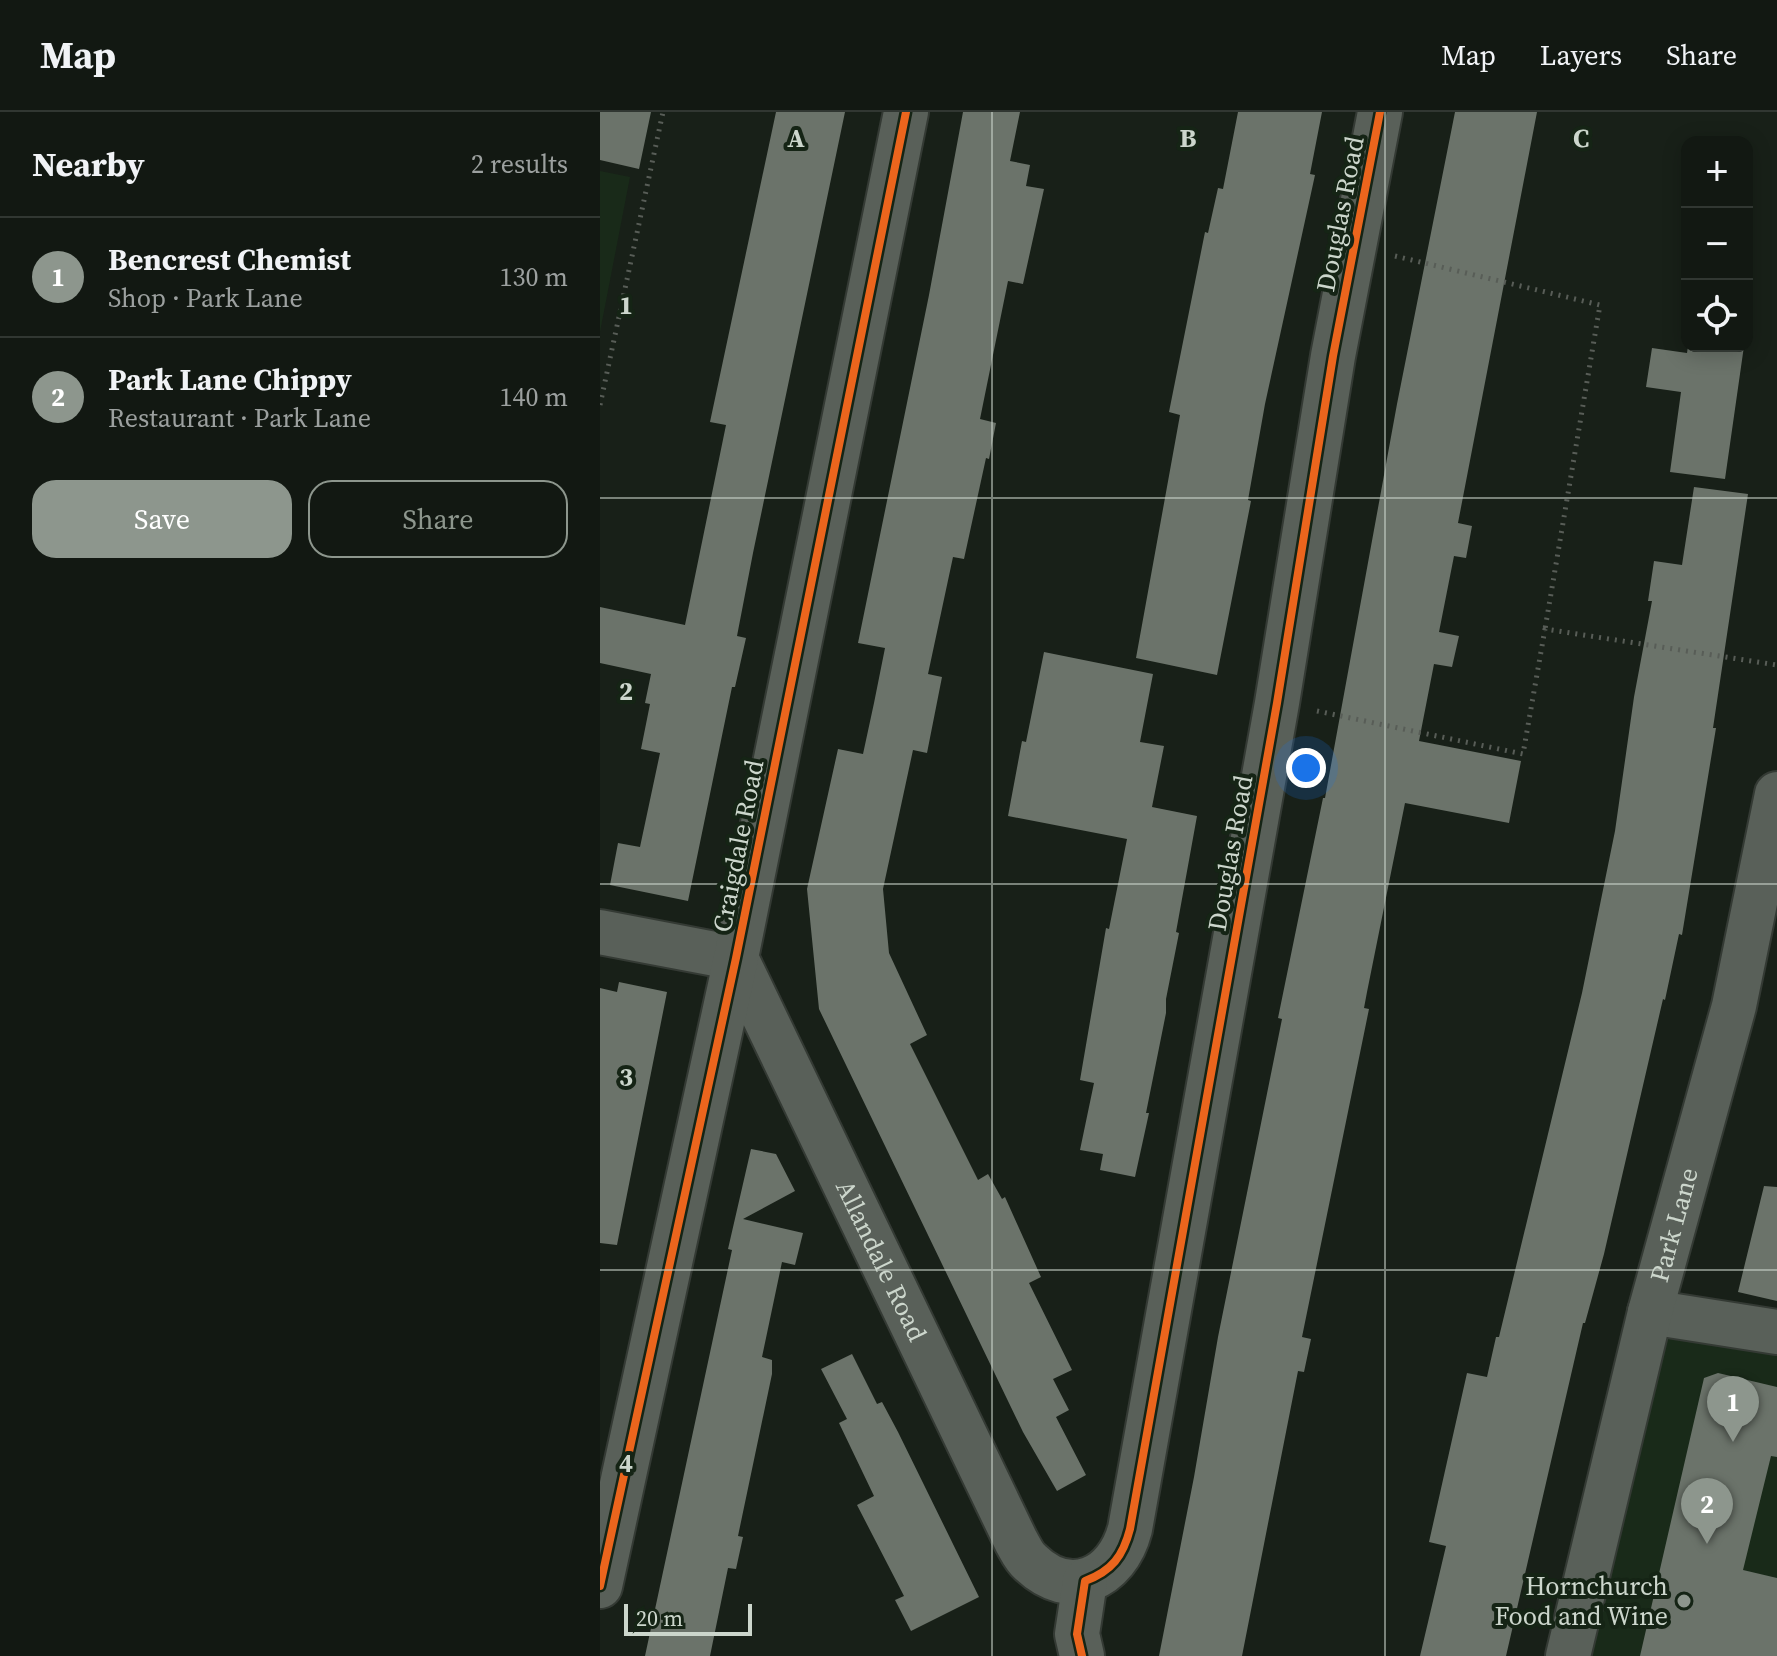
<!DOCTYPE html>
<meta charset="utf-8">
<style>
body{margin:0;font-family:"Source Serif 4",serif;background:#1f2520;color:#f1f3f6}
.controls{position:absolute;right:24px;top:24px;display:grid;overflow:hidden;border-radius:16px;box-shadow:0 4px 20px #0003}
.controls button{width:72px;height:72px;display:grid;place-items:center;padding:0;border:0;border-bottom:2px solid #313732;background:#121812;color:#f1f3f6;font:40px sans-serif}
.scale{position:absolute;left:24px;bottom:20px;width:128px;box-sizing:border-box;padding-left:8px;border:4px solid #ccd6cc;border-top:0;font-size:22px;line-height:28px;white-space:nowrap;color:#ccd6cc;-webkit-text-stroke:6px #152415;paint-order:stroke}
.you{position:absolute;left:706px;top:656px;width:28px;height:28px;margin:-20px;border:6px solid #fff;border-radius:50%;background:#1a73e8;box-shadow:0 0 0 12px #1a73e833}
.badge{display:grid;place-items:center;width:52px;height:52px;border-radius:50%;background:#8d968d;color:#fff;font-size:26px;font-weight:700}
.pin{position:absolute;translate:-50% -66px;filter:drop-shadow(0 2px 4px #0008)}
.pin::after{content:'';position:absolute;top:42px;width:28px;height:24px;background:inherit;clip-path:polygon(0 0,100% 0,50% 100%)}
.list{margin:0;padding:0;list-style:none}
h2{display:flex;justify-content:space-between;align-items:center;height:104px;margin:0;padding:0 32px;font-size:34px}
h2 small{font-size:26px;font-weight:400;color:#9ca09f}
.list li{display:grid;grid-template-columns:52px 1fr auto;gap:24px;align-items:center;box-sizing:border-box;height:120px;padding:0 32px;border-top:2px solid #313732}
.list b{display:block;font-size:30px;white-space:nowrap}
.list p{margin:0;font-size:26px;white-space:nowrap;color:#9ca09f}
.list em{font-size:26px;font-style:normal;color:#9ca09f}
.actions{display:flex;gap:16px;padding:24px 32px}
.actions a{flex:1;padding:18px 0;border:2px solid #8d968d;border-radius:24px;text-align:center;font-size:28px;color:#8d968d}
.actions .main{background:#8d968d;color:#fff}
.icon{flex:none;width:44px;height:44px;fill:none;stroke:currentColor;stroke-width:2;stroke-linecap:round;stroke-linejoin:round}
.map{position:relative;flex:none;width:1177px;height:1544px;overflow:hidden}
header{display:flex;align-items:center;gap:48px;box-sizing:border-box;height:112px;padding:0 40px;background:#121812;border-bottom:2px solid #313732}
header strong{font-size:38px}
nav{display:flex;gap:44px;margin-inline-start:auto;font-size:28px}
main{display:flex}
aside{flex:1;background:#121812}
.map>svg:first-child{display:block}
</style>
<header>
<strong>Map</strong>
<nav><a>Map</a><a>Layers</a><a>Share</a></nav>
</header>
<main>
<aside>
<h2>Nearby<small>2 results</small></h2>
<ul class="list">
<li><span class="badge">1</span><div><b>Bencrest Chemist</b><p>Shop · Park Lane</p></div><em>130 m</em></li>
<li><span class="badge">2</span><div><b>Park Lane Chippy</b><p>Restaurant · Park Lane</p></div><em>140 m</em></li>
</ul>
<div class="actions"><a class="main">Save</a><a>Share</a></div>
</aside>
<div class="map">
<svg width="1177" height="1544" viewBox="0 0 1177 1544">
<rect width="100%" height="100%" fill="#182018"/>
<!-- built -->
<path fill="#192a19" d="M 0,59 L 30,65 L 0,220 Z
M 1050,1200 L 1177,1220 L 1177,1544 L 968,1544 Z"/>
<!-- building -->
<path fill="#6b736a" d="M 0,0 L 51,0 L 39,57 L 0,48 Z
M 176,0 L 245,0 L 153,441 L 137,524 L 146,526 L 135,575 L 132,575 L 88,789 L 10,773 L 18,731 L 40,735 L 60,641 L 41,637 L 50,592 L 45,591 L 51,562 L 0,551 L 0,495 L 85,513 L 126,313 L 110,310 Z
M 363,0 L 420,0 L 410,49 L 430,53 L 426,74 L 444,77 L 423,172 L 408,169 L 380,307 L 396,311 L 389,347 L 386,346 L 364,447 L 353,445 L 328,562 L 342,565 L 327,641 L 313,638 L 283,777 L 289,841 L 327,923 L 310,932 L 378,1068 L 388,1062 L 402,1087 L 405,1085 L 441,1165 L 429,1171 L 472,1258 L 453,1267 L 469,1298 L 456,1305 L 486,1363 L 457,1379 L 423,1320 L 219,897 L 207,777 L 238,637 L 263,642 L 274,591 L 285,536 L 258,531 L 329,183 Z
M 638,0 L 722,0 L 710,62 L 715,63 L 665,292 L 648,388 L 651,389 L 617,563 L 536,546 L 580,303 L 569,300 L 605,120 L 608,121 L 618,76 L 623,77 Z
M 855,0 L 937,0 L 858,411 L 872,414 L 866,446 L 854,444 L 839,520 L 859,524 L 852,555 L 834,552 L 819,629 L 921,649 L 909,711 L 805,691 L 767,880 L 764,896 L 769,897 L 702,1225 L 711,1227 L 704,1260 L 698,1259 L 642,1544 L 559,1544 L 594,1365 L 618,1225 L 682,907 L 678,906 L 723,686 L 725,686 L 797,292 Z
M 1088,234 L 1144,234 L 1125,367 L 1070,360 L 1081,280 L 1046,275 L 1052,236 L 1087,241 Z
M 1094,375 L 1148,382 L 1113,616 L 1116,616 L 1082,823 L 1079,822 L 1065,888 L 1063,887 L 1004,1142 L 985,1211 L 983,1211 L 906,1544 L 820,1544 L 846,1434 L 829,1430 L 867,1261 L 887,1265 L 896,1225 L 899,1225 L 982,881 L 1015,719 L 1034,585 L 1052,489 L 1048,489 L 1054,449 L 1082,453 Z
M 444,540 L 553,562 L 540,630 L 564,634 L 552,695 L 597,704 L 576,820 L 579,821 L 566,887 L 566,901 L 546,1001 L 549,1001 L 535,1065 L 500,1058 L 503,1042 L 480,1038 L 494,971 L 480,968 L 506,816 L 509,817 L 527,727 L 408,704 L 422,629 L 426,630 Z
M 19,870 L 67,880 L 17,1133 L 0,1131 L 0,876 L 17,880 Z
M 151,1037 L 176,1042 L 195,1079 L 143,1107 L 203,1121 L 195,1153 L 182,1150 L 162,1245 L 172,1248 L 172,1262 L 138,1424 L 143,1425 L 136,1457 L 128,1456 L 110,1544 L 45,1544 L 132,1138 L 128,1137 Z
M 1164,1074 L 1177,1075 L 1177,1189 L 1138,1180 Z
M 252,1242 L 277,1292 L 282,1290 L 298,1320 L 379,1485 L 311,1519 L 295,1488 L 304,1484 L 257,1393 L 274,1384 L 239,1311 L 247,1307 L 221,1257 Z
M 1118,1261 L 1177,1275 L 1177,1345 L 1171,1344 L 1143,1458 L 1177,1466 L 1177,1544 L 1040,1544 L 1104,1266 Z"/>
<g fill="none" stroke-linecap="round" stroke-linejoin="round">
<!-- minor casing -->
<g stroke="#343a34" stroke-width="48">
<g id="minor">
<path id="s1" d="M 0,820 L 136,846 L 416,1429 C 420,1436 424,1445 430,1450 C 470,1489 517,1467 530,1417 L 677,591 L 733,244 L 780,0"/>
<path d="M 1050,1200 L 1177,1220"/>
<path d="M 0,1474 L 136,846 L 306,0"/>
<path d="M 482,1544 L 477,1522 L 485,1469"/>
<path id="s2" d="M 968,1544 L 1050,1200 L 1134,894 L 1177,682"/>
</g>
</g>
<!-- path -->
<path stroke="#585d57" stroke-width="5" stroke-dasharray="2 6" stroke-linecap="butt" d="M 795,144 L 1000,193 L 945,517
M 0,293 L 63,0
M 717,599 L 923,642 L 945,517 L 1177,553"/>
<!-- minor -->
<use href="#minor" stroke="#596059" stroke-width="44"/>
<!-- cycleway casing -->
<g stroke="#152415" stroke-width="13">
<path id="cycleway" d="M 0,1474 L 136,846 L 306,0
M 482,1544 L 477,1522 L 485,1469 C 512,1459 523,1444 530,1417 L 677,591 L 733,244 L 780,0"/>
</g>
<!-- cycleway -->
<use href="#cycleway" stroke="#eb651d" stroke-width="8"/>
</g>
<!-- grid -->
<path fill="none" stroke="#ccd6cc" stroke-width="2" stroke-opacity="0.55" d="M 392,0 L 392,1544M 785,0 L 785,1544M 0,386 L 1177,386M 0,772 L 1177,772M 0,1158 L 1177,1158"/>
<!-- markers -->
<circle fill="#8d968d" stroke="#152415" stroke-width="3" cx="1084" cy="1489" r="8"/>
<g text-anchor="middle" stroke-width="8" stroke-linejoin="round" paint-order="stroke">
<!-- street labels -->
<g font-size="26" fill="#ccd6cc" stroke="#152415">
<text transform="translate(740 102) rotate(-79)" y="9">Douglas Road</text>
<text transform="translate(138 734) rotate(-79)" y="9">Craigdale Road</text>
<text transform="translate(630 741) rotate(-80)" y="9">Douglas Road</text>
<text dy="9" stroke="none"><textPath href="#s2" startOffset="444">Park Lane</textPath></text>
<text dy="9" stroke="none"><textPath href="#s1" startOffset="474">Allandale Road</textPath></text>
</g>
<!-- poi labels -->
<g font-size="26" fill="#ccd6cc" stroke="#152415" text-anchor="end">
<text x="1068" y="1483">Hornchurch<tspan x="1068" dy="30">Food and Wine</tspan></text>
</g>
</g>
<g font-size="26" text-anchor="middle" font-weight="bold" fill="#ccd6cc" stroke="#152415" stroke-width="8" stroke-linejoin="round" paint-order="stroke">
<text x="196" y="35">A</text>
<text x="588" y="35">B</text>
<text x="981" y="35">C</text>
<text x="26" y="202">1</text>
<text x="26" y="588">2</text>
<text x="26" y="974">3</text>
<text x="26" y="1360">4</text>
</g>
</svg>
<div class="controls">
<button>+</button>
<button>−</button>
<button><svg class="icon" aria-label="locate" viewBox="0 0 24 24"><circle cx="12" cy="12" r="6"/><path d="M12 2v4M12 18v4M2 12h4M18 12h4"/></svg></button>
</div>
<div class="scale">20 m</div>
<div class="you"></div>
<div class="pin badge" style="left:1133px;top:1330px">1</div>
<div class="pin badge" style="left:1107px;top:1432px">2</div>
</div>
</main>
